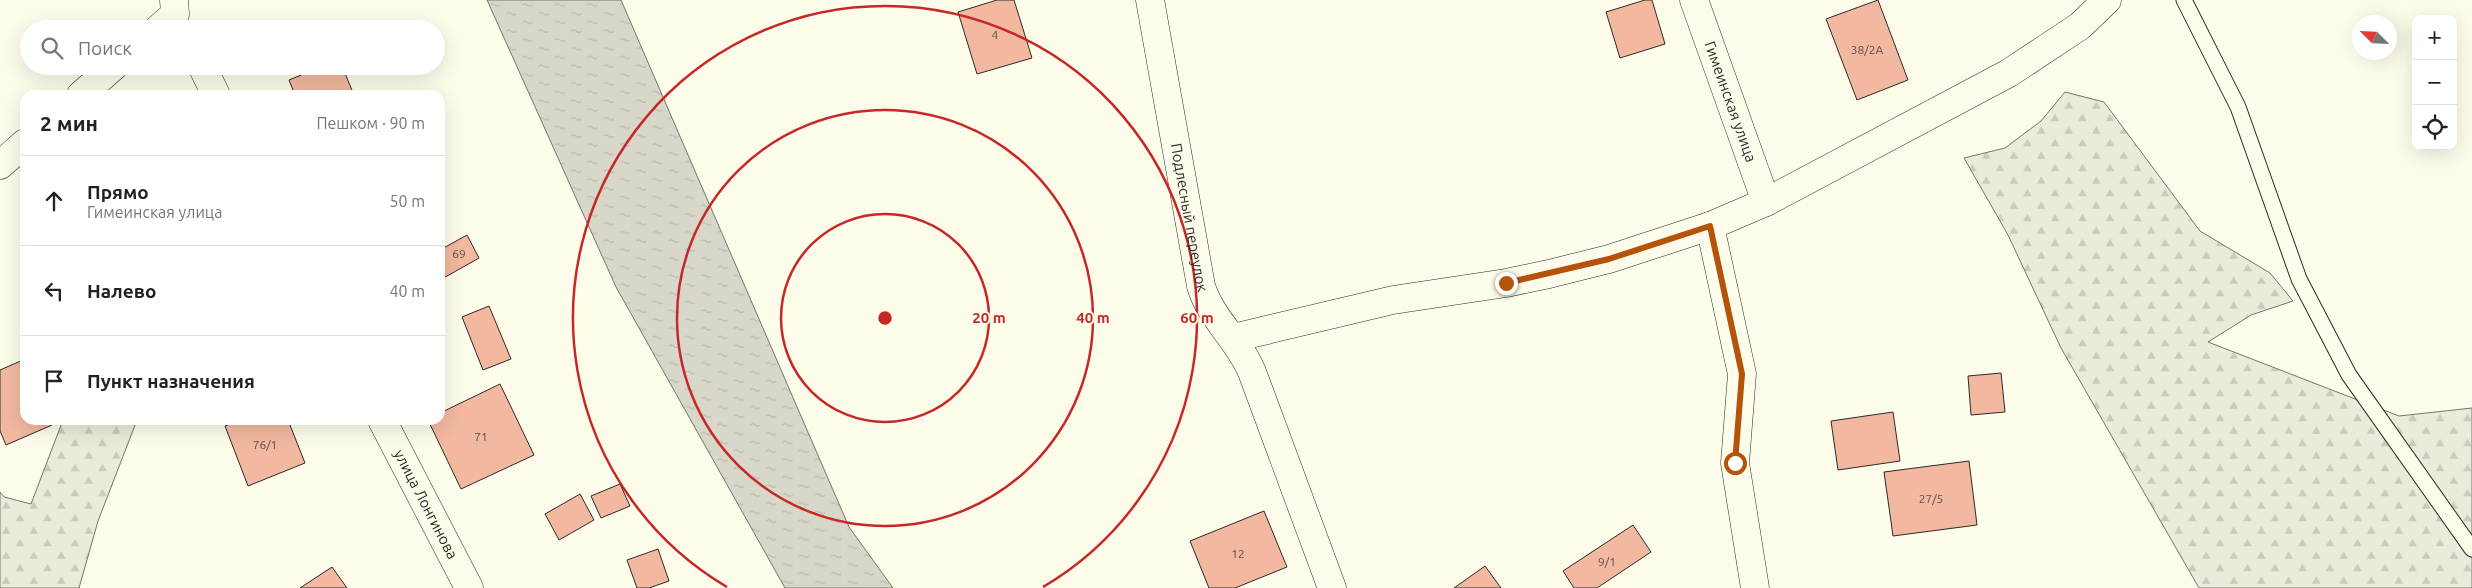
<!DOCTYPE html>
<html lang="ru">
<meta charset="utf-8">
<style>
body{margin:0;font-family:Ubuntu,sans-serif;background:#f2f2f2;color:#222}
.controls{position:absolute;right:15px;top:15px;display:grid;overflow:hidden;border-radius:10px;box-shadow:0 5px 20px #0002}
.controls button{width:45px;height:45px;display:grid;place-items:center;padding:0;border:0;border-bottom:1px solid #e0e0e0;background:#fff;color:#222;font:25px sans-serif}
.compass{position:absolute;left:2352px;top:15px;width:45px;height:45px;border-radius:50%;background:#fff;box-shadow:0 5px 20px #0002;rotate:294deg}
.stop{position:absolute;width:15px;height:15px;margin:-11px;border:4px solid #b45309;border-radius:50%;background:#fff}
.stop.end{background:#b45309;border-color:#fff;box-shadow:0 1px 5px #0008}
.list{margin:0;padding:0;list-style:none}
h2{display:flex;justify-content:space-between;align-items:center;height:65px;margin:0;padding:0 20px;font-size:21px}
h2 small{font-size:16px;font-weight:400;color:#767676}
.list li{display:grid;grid-template-columns:32px 1fr auto;gap:15px;align-items:center;box-sizing:border-box;height:90px;padding:0 20px;border-top:1px solid #e0e0e0}
.list b{display:block;font-size:19px;white-space:nowrap}
.list p{margin:0;font-size:16px;white-space:nowrap;color:#767676}
.list em{font-size:16px;font-style:normal;color:#767676}
.icon{flex:none;width:28px;height:28px;fill:none;stroke:currentColor;stroke-width:2;stroke-linecap:round;stroke-linejoin:round}
.map{position:relative;flex:none;width:2472px;height:588px;overflow:hidden}
.search{position:absolute;background:#fff;box-shadow:0 5px 20px #0002;left:20px;top:20px;width:425px;height:55px;display:flex;align-items:center;gap:12px;box-sizing:border-box;padding:0 18px;border-radius:28px;color:#767676;font-size:19px}
.panel{position:absolute;background:#fff;box-shadow:0 5px 20px #0002;left:20px;top:90px;width:425px;height:335px;border-radius:15px}
.map>svg:first-child{display:block}
</style>
<div class="map">
<svg width="2472" height="588" viewBox="0 0 2472 588">
<defs>
<pattern id="forest-firs" width="22" height="20" patternUnits="userSpaceOnUse" patternTransform="scale(1.25)"><rect width="22" height="20" fill="#ecebdb"/><path d="M5 1l3.5 6h-7zM16 11l3.5 6h-7z" fill="#cbcabc"/></pattern>
<pattern id="water-ripples" width="26" height="14" patternUnits="userSpaceOnUse" patternTransform="scale(1.25)"><rect width="26" height="14" fill="#d8d7c9"/><path d="M2 4q2-2 4 0t4 0M15 11q2-2 4 0t4 0" fill="none" stroke="#bab9ad"/></pattern>
</defs>
<rect width="100%" height="100%" fill="#fdfbea"/>
<!-- forest -->
<path fill="url(#forest-firs)" stroke="#74746e" d="M 2065,92 L 2104,102 L 2200,231 L 2270,273 L 2293,301 L 2251,315 L 2208,342 L 2399,416 L 2472,408 L 2472,588 L 2199,588 L 2061,348 L 2008,235 L 1964,158 L 2005,148 L 2041,121 Z
M 63,420 L 137,420 L 98,521 L 79,588 L 0,588 L 0,492 L 4,497 L 31,504 Z"/>
<!-- water -->
<path fill="url(#water-ripples)" stroke="#74746e" d="M 487,0 L 621,0 L 849,527 L 893,588 L 785,588 L 616,287 Z"/>
<!-- building -->
<path fill="#f2b8a0" stroke="#2b2b2b" d="M 997,0 L 1014,0 L 1032,58 L 977,74 L 958,12 Z
M 1645,0 L 1652,0 L 1665,44 L 1620,58 L 1606,12 Z
M 1878,0 L 1908,80 L 1857,100 L 1826,19 Z
M 323,66 L 342,66 L 354,95 L 295,95 L 289,80 Z
M 467,235 L 479,258 L 440,280 L 440,250 Z
M 489,306 L 511,359 L 483,370 L 462,317 Z
M 23,360 L 25,420 L 49,420 L 52,425 L 6,445 L 0,431 L 0,370 Z
M 2001,373 L 2005,412 L 1971,415 L 1968,376 Z
M 500,384 L 534,455 L 461,489 L 428,420 L 440,420 L 440,413 Z
M 1893,412 L 1900,461 L 1838,470 L 1831,421 Z
M 240,420 L 288,420 L 305,463 L 248,486 L 225,426 Z
M 1969,461 L 1977,525 L 1893,536 L 1884,472 Z
M 620,484 L 630,506 L 601,518 L 591,496 Z
M 580,494 L 594,520 L 559,540 L 545,514 Z
M 1264,511 L 1287,567 L 1235,588 L 1209,588 L 1190,541 Z
M 1633,525 L 1651,552 L 1597,588 L 1574,588 L 1563,571 Z
M 658,549 L 669,581 L 649,588 L 637,588 L 627,560 Z
M 1485,566 L 1501,588 L 1454,588 Z
M 332,567 L 347,588 L 300,588 Z"/>
<g fill="none" stroke-linecap="round" stroke-linejoin="round">
<!-- lane casing -->
<g stroke="#2b2b2b" stroke-width="17">
<path id="lane" d="M 2184,0 L 2238,107 L 2299,279 L 2349,375 L 2472,549"/>
</g>
<!-- street casing -->
<g stroke="#2b2b2b" stroke-width="29">
<g id="street">
<path id="s1" d="M 1150,0 L 1201,286 C 1211,319 1239,340 1252,372 L 1332,588"/>
<path id="s2" d="M 1694,0 L 1766,202"/>
<path d="M 158,29 L 175,14 L 174,0"/>
<path d="M 202,66 L 216,95"/>
<path d="M 81,95 L 114,66"/>
<path d="M 0,165 L 25,143"/>
<path d="M 1710,226 L 1742,374 L 1735,463 L 1755,588"/>
<path d="M 1233,338 L 1393,300 L 1506,283 L 1549,274 L 1609,259 L 1710,226 L 1766,202 L 2009,73 L 2080,26 L 2107,0"/>
<path id="s3" d="M 382,420 L 469,588"/>
</g>
</g>
<!-- lane -->
<use href="#lane" stroke="#fdfbea" stroke-width="15"/>
<!-- street -->
<use href="#street" stroke="#fdfbea" stroke-width="28"/>
</g>
<g fill="none" stroke-linecap="round" stroke-linejoin="round">
<!-- route -->
<path stroke="#b45309" stroke-width="6" d="M 1506,283 L 1609,259 L 1710,226 L 1742,374 L 1735,463"/>
</g>
<!-- distance rings -->
<g fill="none" stroke="#c62828" stroke-width="2.5">
<circle cx="885" cy="318" r="104"/>
<circle cx="885" cy="318" r="208"/>
<path d="M727 587A312 312 0 1 1 1043 587"/>
</g>
<g text-anchor="middle" stroke-width="4" stroke-linejoin="round" paint-order="stroke">
<!-- number labels -->
<g font-size="12" fill="#5d4e48">
<text x="995" y="39">4</text>
<text x="1867" y="54">38/2А</text>
<text x="459" y="258">69</text>
<text x="481" y="441">71</text>
<text x="265" y="449">76/1</text>
<text x="1931" y="503">27/5</text>
<text x="1238" y="558">12</text>
<text x="1607" y="566">9/1</text>
</g>
<!-- street labels -->
<g font-size="15" fill="#2b2b2b" stroke="#fdfbea">
<text dy="5" stroke="none"><textPath href="#s2" startOffset="108">Гимеинская улица</textPath></text>
<text dy="5" stroke="none"><textPath href="#s1" startOffset="221">Подлесный переулок</textPath></text>
<text dy="5" stroke="none"><textPath href="#s3" startOffset="95">улица Лонгинова</textPath></text>
</g>
</g>
<circle cx="885" cy="318" r="8" fill="#c62828" stroke="#fdfbea" stroke-width="2.5"/>
<g font-size="15" text-anchor="middle" font-weight="bold" fill="#c62828" stroke="#fdfbea" stroke-width="4" stroke-linejoin="round" paint-order="stroke">
<text x="989" y="323">20 m</text>
<text x="1093" y="323">40 m</text>
<text x="1197" y="323">60 m</text>
</g>
</svg>
<div class="controls">
<button>+</button>
<button>−</button>
<button><svg class="icon" aria-label="locate" viewBox="0 0 24 24"><circle cx="12" cy="12" r="6"/><path d="M12 2v4M12 18v4M2 12h4M18 12h4"/></svg></button>
</div>
<svg class="compass" viewBox="-18 -18 36 36"><path d="M0-13l5 13h-10z" fill="#e53935"/><path d="M0 13l5-13h-10z" fill="#767676"/></svg>
<div class="stop" style="left:1735px;top:463px"></div>
<div class="stop end" style="left:1506px;top:283px"></div>
<div class="search"><svg class="icon" aria-label="search" viewBox="0 0 24 24"><circle cx="10" cy="10" r="6"/><path d="M15 15l6 6"/></svg>Поиск</div>
<section class="panel">
<h2>2 мин<small>Пешком · 90 m</small></h2>
<ul class="list">
<li><svg class="icon" aria-label="ahead" viewBox="0 0 24 24"><path d="M12 20V5M6 11l6-6 6 6"/></svg><div><b>Прямо</b><p>Гимеинская улица</p></div><em>50 m</em></li>
<li><svg class="icon" aria-label="left" viewBox="0 0 24 24"><path d="M17 20v-9H6M10 6l-5 5 5 5"/></svg><div><b>Налево</b></div><em>40 m</em></li>
<li><svg class="icon" aria-label="arrive" viewBox="0 0 24 24"><path d="M6 21V4h12l-3 4 3 4H6"/></svg><div><b>Пункт назначения</b></div></li>
</ul>
</section>
</div>
